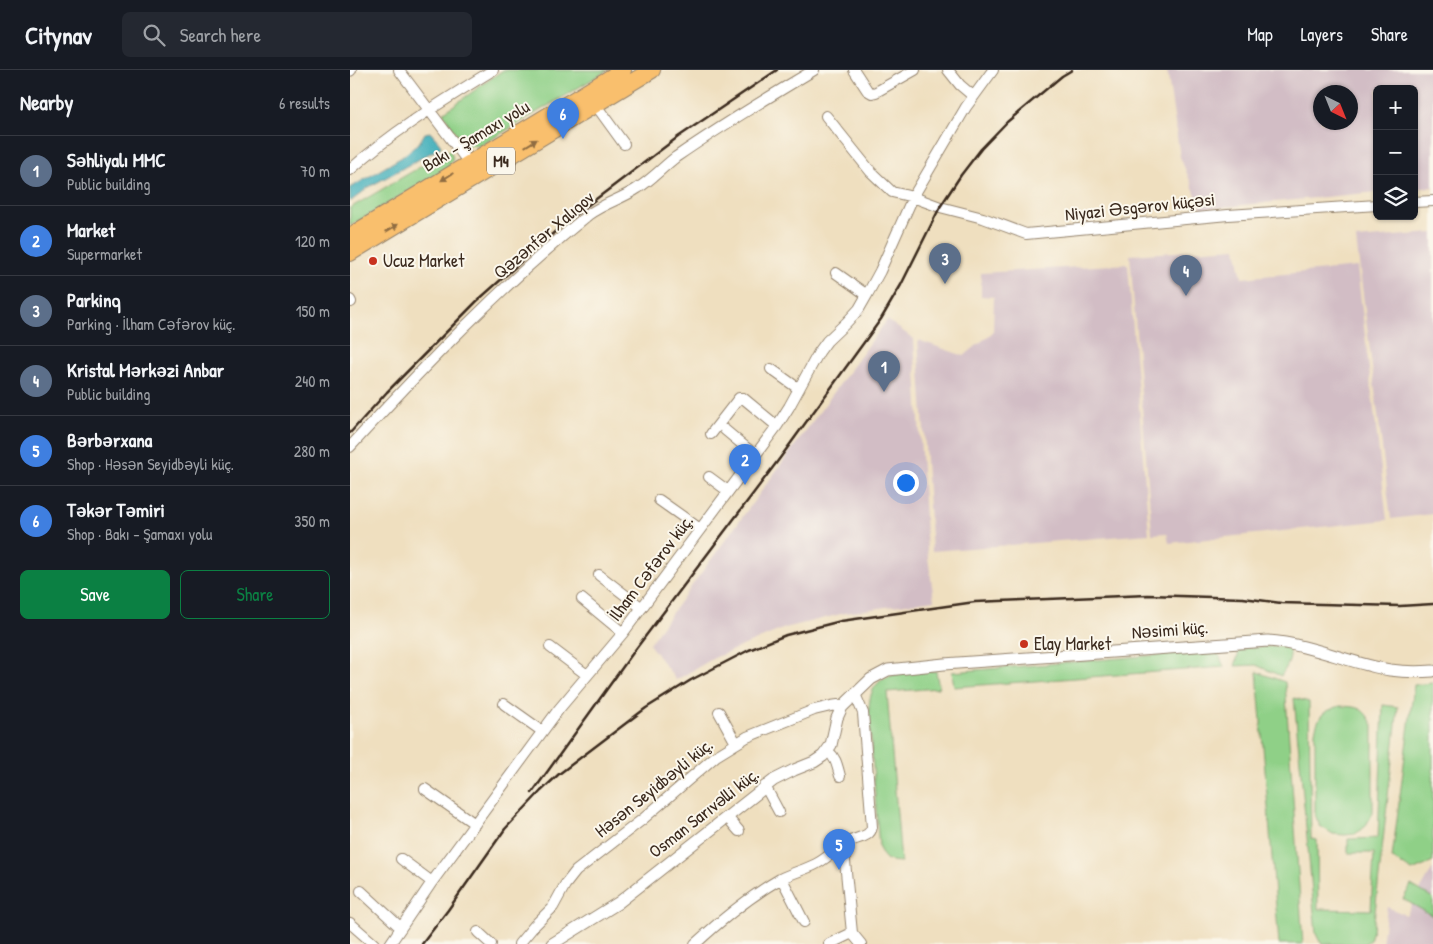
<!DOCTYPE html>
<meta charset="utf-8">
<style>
body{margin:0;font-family:"Patrick Hand",sans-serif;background:#242831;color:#f1f3f6}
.controls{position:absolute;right:15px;top:15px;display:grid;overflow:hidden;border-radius:8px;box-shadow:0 1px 4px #0004}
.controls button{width:45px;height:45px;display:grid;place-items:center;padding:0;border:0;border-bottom:1px solid #363941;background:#171b24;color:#f1f3f6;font:25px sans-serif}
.compass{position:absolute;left:963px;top:15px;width:45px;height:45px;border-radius:50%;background:#171b24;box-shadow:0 1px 4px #0004;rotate:137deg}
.you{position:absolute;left:555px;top:412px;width:18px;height:18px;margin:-12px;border:4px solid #fff;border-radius:50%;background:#1a73e8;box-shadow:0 0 0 8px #1a73e833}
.badge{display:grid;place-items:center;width:32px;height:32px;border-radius:50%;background:#0b8043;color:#fff;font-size:16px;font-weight:700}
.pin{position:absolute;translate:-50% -41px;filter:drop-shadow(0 1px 2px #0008)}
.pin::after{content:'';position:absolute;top:26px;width:18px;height:15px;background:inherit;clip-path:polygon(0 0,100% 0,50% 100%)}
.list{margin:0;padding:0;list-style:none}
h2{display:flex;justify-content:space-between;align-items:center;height:65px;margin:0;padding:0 20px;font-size:21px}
h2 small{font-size:16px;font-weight:400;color:#9ea1a6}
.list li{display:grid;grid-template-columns:32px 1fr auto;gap:15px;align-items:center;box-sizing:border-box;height:70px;padding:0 20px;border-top:1px solid #363941}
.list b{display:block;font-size:19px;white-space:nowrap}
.list p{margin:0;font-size:16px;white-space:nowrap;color:#9ea1a6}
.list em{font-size:16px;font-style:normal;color:#9ea1a6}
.actions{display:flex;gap:10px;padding:15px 20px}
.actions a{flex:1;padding:11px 0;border:1px solid #0b8043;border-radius:8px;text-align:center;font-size:18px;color:#0b8043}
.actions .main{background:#0b8043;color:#fff}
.icon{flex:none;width:28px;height:28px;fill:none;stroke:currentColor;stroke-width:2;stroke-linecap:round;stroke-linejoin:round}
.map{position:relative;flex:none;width:1083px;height:874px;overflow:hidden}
header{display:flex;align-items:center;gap:30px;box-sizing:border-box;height:70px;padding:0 25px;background:#171b24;border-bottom:1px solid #363941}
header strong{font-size:24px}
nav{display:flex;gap:28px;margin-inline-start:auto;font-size:18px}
.search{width:350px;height:45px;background:#242831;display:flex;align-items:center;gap:12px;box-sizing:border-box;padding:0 18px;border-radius:8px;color:#9ea1a6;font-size:19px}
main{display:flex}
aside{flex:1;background:#171b24}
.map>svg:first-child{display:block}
</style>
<header>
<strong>Citynav</strong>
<div class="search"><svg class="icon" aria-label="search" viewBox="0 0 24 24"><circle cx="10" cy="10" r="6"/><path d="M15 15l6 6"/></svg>Search here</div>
<nav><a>Map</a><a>Layers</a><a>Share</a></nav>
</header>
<main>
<aside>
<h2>Nearby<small>6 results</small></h2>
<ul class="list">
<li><span class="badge" style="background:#5c6f8a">1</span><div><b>Səhliyalı MMC</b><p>Public building</p></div><em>70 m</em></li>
<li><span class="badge" style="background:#3f7fe0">2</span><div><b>Market</b><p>Supermarket</p></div><em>120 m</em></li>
<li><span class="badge" style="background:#5c6f8a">3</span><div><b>Parkinq</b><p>Parking · İlham Cəfərov küç.</p></div><em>150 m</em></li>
<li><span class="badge" style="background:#5c6f8a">4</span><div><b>Kristal Mərkəzi Anbar</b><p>Public building</p></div><em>240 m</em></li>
<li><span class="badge" style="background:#3f7fe0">5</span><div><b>Bərbərxana</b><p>Shop · Həsən Seyidbəyli küç.</p></div><em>280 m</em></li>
<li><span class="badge" style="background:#3f7fe0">6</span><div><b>Təkər Təmiri</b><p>Shop · Bakı - Şamaxı yolu</p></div><em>350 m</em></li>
</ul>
<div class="actions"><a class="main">Save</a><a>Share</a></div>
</aside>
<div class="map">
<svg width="1083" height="874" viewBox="0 0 1083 874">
<rect width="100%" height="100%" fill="#fbf7ec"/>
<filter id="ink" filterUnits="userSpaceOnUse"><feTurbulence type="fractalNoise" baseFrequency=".02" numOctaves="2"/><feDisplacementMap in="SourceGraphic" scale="10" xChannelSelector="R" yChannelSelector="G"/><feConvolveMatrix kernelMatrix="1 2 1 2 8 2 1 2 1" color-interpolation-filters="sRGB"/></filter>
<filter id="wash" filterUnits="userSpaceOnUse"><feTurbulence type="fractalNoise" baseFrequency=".0096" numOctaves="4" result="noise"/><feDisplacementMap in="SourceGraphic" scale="20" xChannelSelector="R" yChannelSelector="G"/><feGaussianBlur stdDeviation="1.12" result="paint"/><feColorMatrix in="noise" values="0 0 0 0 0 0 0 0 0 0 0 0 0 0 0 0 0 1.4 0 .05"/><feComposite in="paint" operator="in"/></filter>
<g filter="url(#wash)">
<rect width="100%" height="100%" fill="#efdfbf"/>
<!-- industrial -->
<path fill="#d2bdc5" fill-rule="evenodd" d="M 817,0 L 1083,0 L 1083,117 L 1064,119 L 1064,19 L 1027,19 L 1027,122 L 852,139 L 830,87 ZM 1001,22 L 1001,52 L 971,52 L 971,22 Z
M 1083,163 L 1083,444 L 1041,449 L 1006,169 Z
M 886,178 L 892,208 L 1007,197 L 1037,450 L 819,473 L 817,463 L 802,464 L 780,185 Z
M 778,194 L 799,464 L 582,481 L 568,270 L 614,286 L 643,262 L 644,227 L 631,226 L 631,203 Z
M 537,250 L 564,269 L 577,480 L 584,530 L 495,543 L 435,558 L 364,588 L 326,610 L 299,574 Z
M 1083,798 L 1083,874 L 1032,874 L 1037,837 L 1056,845 Z"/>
<!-- green -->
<path fill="#8fd087" stroke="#657d52" d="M 153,0 L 258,0 L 130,76 L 114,75 L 93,43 Z
M 99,80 C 105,87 103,91 97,98 L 0,156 L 0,138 Z
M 933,576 L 938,578 C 943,589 937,596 931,606 L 906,595 L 885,596 L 890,578 Z
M 867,580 L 874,597 L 604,617 L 602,602 Z
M 586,601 L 589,618 L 537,622 L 551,792 C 537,791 535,791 529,778 L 519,642 C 518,598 553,604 586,601 Z
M 907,602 L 935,612 L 953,874 L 929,874 Z
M 1083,613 L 1083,792 L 1062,801 L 1042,788 L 1064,615 Z
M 944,628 L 959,632 L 961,769 L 967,770 L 968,839 L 1021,840 L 1024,783 L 998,783 L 998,769 L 1028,768 L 1033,635 L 1048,637 L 1023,860 L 1020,870 L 1014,874 L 973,874 L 970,872 L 966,864 Z
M 990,636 C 1009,637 1013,637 1023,655 L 1023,743 L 1015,757 L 1005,764 L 995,765 L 983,764 L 970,756 L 965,745 L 965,661 C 970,643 973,642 990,636 Z
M 1061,815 L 1083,828 L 1083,846 L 1053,829 Z"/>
<!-- water -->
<path fill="#3dadb9" stroke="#3c6c6c" d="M 80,62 L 89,72 L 91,77 L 19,117 L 0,132 L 0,118 L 52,87 L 69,73 L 75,63 Z"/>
</g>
<g filter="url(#ink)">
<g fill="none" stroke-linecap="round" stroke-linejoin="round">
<!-- minor casing -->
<g stroke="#95846e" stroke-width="12">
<path id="minor" d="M 49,0 L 119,93
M 504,0 L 517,20 L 522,23 L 526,22 L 565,0
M 598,0 L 610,15 L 623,26
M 0,1 L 1,0
M 245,34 L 274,74
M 476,46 L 521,102 L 542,122 L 563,127 L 590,137 L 633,148 L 676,164 L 878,145 L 1027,135
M 0,100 C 43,61 93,31 143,0
M 1064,132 L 1083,131
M 486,203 L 517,225
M 0,230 L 1,232
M 421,299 L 449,319
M 375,360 L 405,385
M 361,364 L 389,328 L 393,328 L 427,356
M 0,377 C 75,295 152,215 238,145 C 254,133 272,129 288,118 C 302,109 313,97 326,87 C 371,56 417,28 464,0
M 359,407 L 378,421
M 309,430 L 350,459
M 249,505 L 292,538
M 232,529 L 273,563
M 200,577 L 237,605
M 505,624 L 513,643 L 522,757 C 519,772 497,764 494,781 L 502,863 L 511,874
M 154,634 L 192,661
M 369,642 L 386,673
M 478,681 C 486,688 487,695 490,706
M 415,716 L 429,742
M 75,719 L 125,754
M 377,747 L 389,761
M 51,789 L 82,812
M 432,809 L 454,852
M 11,821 L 51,858
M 0,853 L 24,874
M 128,862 L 141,874
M 40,874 L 82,812 L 209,639 L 273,563 L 427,356 L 439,337 L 469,282 L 477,271 L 496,253 L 509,239 L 517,225 L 530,201 L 563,127 L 616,37 L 643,0
M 169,874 L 184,856 L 203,837 L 215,815 L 226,801 L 293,749 L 366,686 L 397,667 L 464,640 L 481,636 L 488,635 L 492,637
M 345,874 C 371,850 399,827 430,809 C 442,803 454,800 466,794 C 476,789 484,780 495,776
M 479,874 L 502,863"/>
</g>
<!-- tertiary casing -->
<g stroke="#95846e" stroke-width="13">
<path id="tertiary" d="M 202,874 L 268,833 L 424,710 L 444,700 L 464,692 L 473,686 L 481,675 L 487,648 L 492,637 L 521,609 L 538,600 L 594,594 L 918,571 C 960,574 999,593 1040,600 C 1054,602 1069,602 1083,601"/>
</g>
<!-- trunk casing -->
<g stroke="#95846e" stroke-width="18">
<path id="trunk" d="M 0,166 L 273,0
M 0,183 L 302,0"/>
</g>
<!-- minor -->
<use href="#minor" stroke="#fff" stroke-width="10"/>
<!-- tertiary -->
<use href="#tertiary" stroke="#fff" stroke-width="11"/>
<!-- trunk -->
<use href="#trunk" stroke="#f9bf6d" stroke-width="16"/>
<!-- rail -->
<path stroke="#3b2a1e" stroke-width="2.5" d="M 0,363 L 37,322 L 127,231 L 217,151 L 328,67 L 427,0
M 182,723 L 285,580 L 430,388 L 531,249 L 551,215 L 590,137 L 611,105 L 631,79 L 657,52 L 712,6 L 722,0
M 72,874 L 98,840 L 155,759 L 191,721 L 209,704 L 296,638 L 341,610 L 399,580 L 436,565 L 491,551 L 625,532 L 798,525 L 893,528 L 931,533 L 1050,536 L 1083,534"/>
</g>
<!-- one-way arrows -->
<defs><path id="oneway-solid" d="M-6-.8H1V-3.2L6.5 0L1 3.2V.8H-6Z" transform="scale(1.25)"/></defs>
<g fill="#906d42">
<use href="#oneway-solid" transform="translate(181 73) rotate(-31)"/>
<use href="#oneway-solid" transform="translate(97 107) rotate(148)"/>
<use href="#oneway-solid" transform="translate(42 158) rotate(-31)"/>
</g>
</g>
<!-- markers -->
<g fill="#c8321e" stroke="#fbf7ec" stroke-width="2">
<circle cx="23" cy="191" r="5"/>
<circle cx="674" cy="574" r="5"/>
</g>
<g text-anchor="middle" stroke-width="4" stroke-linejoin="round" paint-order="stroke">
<!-- shield labels -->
<rect fill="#fbf7ec" stroke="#75685c" stroke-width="1" x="137" y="77.5" width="28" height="27" rx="4"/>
<g font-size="16" font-weight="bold" fill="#3b2a1e">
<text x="151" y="97">M4</text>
</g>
<!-- street labels -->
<g font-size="18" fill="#3b2a1e" stroke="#fbf7ec">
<text transform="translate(126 66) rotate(-31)" y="6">Bakı - Şamaxı yolu</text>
<text transform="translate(790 137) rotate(-6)" y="6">Niyazi Əsgərov küçəsi</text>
<text transform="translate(194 165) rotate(-40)" y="6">Qəzənfər Xalıqov</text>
<text transform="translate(301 498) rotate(-53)" y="6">İlham Cəfərov küç.</text>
<text transform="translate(820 560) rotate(-4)" y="6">Nəsimi küç.</text>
<text transform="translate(304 718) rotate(-39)" y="6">Həsən Seyidbəyli küç.</text>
<text transform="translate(354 743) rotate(-38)" y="6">Osman Sarıvəlli küç.</text>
</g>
<!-- poi labels -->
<g font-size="18" fill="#3b2a1e" stroke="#fbf7ec" text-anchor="start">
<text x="33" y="197">Ucuz Market</text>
<text x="684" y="580">Elay Market</text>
</g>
</g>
</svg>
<div class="controls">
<button>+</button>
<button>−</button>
<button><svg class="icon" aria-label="layers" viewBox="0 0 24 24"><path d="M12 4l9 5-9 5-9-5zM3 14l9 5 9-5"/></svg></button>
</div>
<svg class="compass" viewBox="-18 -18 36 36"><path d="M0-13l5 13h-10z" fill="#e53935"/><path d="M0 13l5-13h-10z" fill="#9ea1a6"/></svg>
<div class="you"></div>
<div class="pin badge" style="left:534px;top:322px;background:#5c6f8a">1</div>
<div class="pin badge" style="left:395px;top:415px;background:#3f7fe0">2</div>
<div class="pin badge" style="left:595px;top:214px;background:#5c6f8a">3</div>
<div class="pin badge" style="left:836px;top:226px;background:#5c6f8a">4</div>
<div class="pin badge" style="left:489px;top:800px;background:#3f7fe0">5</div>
<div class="pin badge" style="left:213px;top:69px;background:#3f7fe0">6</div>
</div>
</main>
